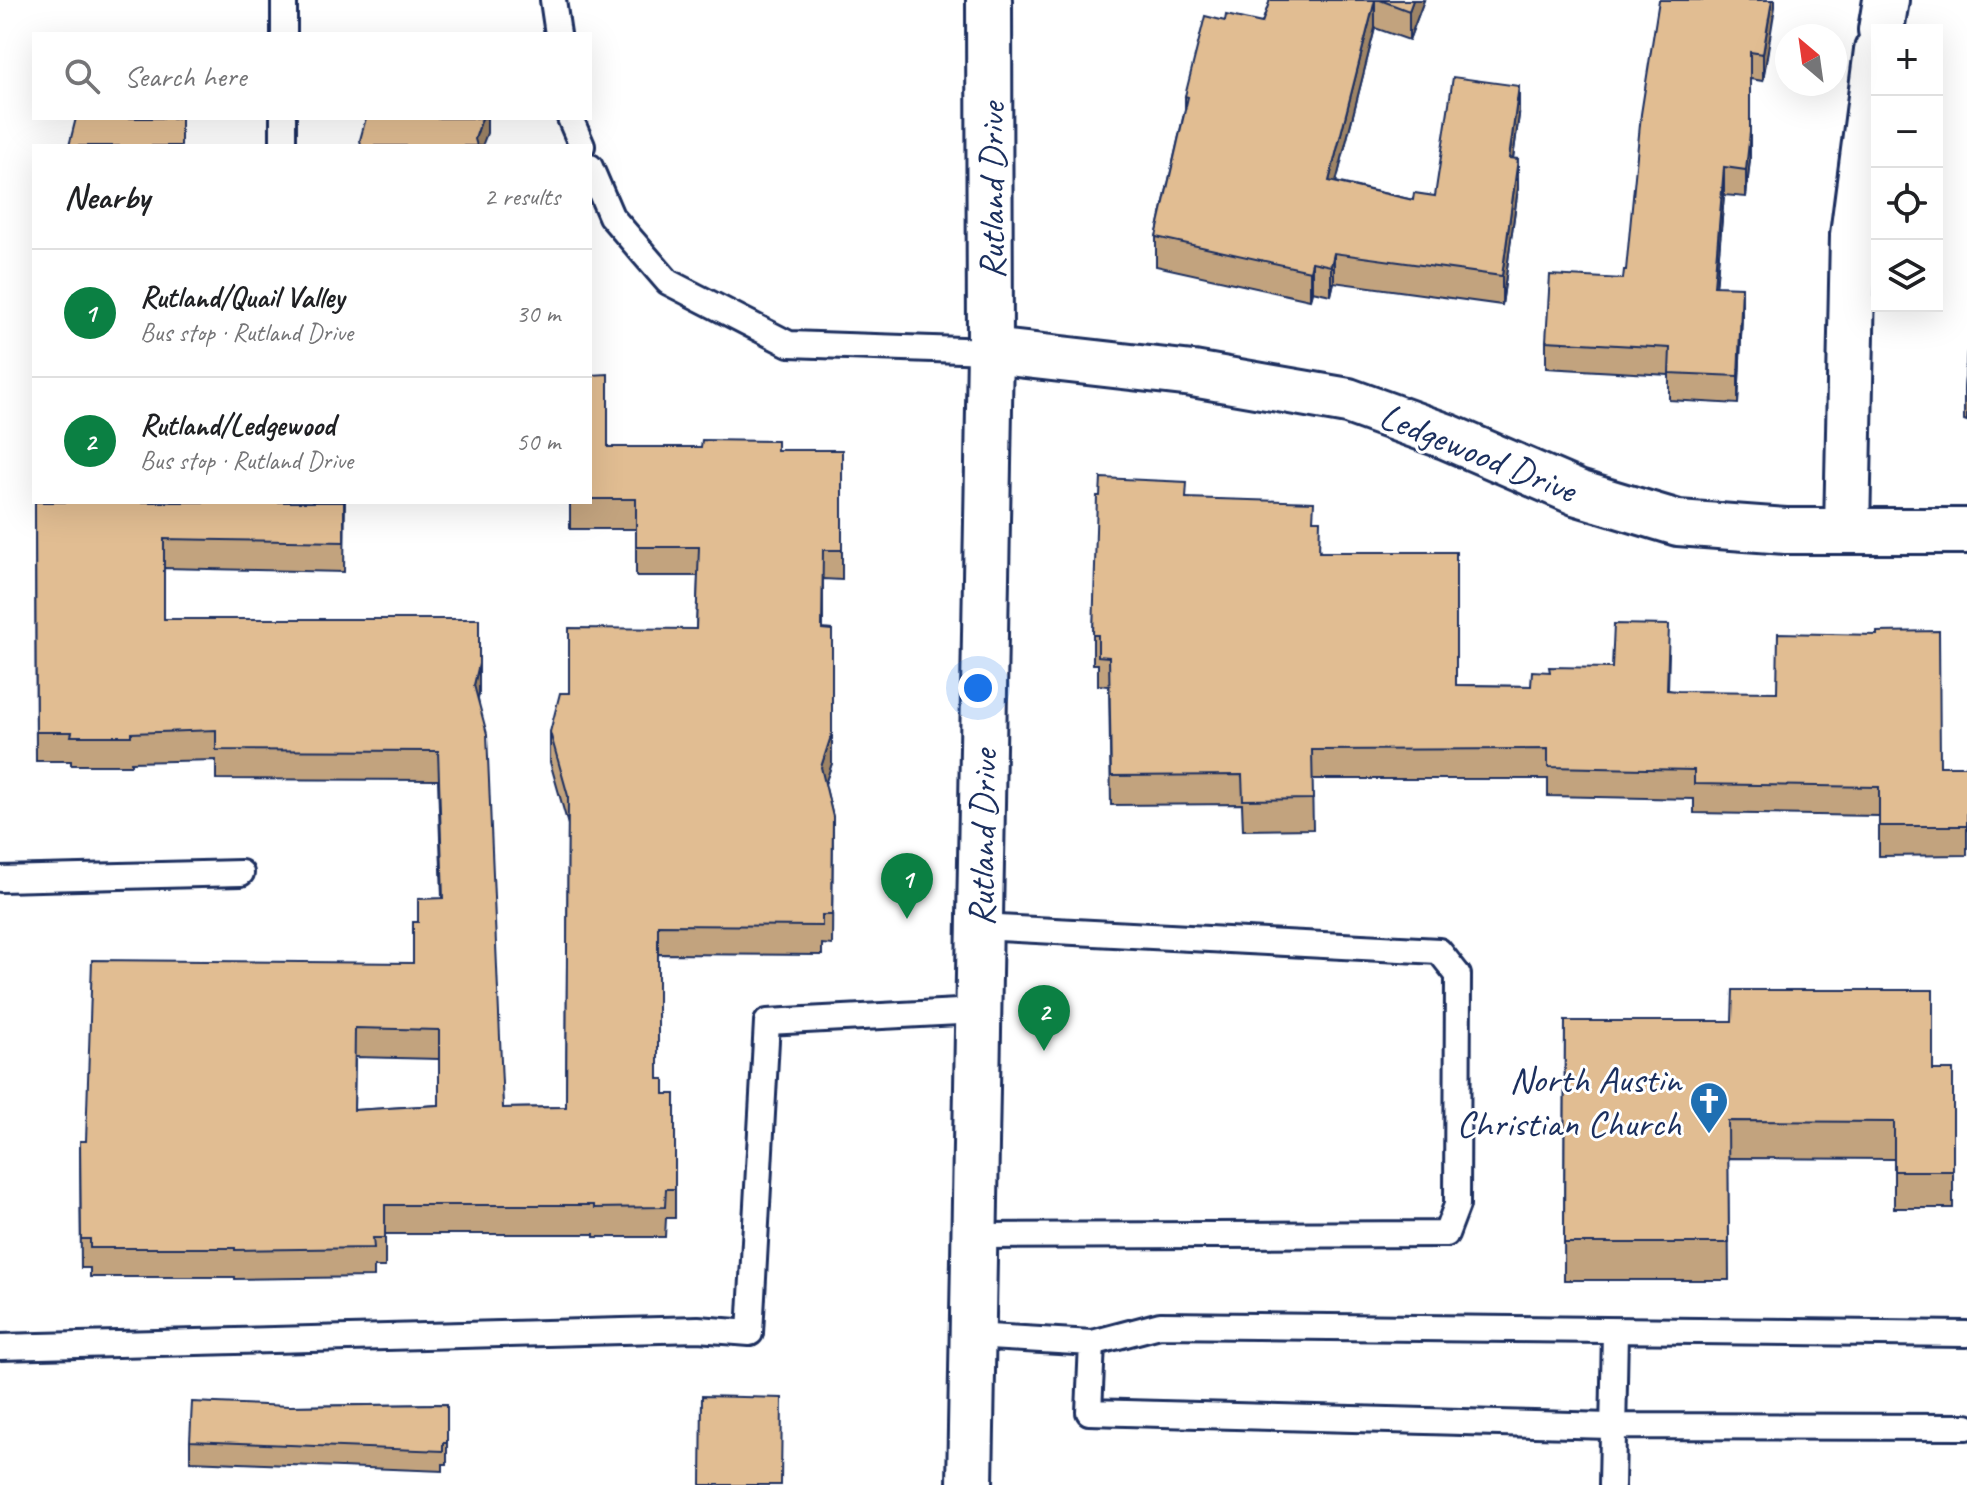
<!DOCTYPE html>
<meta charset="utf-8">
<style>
body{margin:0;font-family:Caveat,sans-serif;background:#f6f6f6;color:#202124}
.controls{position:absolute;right:24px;top:24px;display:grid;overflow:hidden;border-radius:0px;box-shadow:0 8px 32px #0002}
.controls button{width:72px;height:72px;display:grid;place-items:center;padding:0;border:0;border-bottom:2px solid #e0e0e0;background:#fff;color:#202124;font:40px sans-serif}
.compass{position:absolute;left:1775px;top:24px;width:72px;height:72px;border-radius:50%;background:#fff;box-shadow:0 8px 32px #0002;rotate:331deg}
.you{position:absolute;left:978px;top:688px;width:28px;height:28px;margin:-20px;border:6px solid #fff;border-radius:50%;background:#1a73e8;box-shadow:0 0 0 12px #1a73e833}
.badge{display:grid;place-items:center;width:52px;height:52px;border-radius:50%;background:#0b8043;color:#fff;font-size:26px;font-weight:700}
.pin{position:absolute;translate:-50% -66px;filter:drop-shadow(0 2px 4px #0008)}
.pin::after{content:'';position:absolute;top:42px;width:28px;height:24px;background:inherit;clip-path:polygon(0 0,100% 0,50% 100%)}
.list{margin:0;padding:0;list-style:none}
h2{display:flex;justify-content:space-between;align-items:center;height:104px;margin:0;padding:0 32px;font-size:34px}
h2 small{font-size:26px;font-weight:400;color:#757577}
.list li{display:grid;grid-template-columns:52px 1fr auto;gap:24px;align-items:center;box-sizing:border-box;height:128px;padding:0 32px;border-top:2px solid #e0e0e0}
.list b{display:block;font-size:30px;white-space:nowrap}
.list p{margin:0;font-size:26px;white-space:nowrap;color:#757577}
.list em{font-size:26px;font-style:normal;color:#757577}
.icon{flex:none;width:44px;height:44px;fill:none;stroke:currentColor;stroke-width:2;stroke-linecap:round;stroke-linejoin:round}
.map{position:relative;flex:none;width:1967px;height:1485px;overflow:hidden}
.search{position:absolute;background:#fff;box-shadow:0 8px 32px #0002;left:32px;top:32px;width:560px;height:88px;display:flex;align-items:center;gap:20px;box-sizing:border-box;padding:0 28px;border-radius:0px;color:#757577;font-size:30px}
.panel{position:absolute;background:#fff;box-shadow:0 8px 32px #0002;left:32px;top:144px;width:560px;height:360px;border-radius:0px}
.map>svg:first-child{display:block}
</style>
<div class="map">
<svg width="1967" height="1485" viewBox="0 0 1967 1485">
<rect width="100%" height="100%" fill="#fff"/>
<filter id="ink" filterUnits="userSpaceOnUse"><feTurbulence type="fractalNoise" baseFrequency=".0125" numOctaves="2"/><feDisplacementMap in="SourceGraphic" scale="16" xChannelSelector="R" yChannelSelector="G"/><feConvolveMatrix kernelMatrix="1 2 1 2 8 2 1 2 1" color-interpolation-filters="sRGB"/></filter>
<g filter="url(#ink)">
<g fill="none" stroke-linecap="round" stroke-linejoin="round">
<!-- service casing -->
<g stroke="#1b2f5e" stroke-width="30">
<path id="service" d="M 553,0 L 558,34
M 284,34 L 284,0
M 570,118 L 582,146
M 283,146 L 283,118
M 590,167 L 611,216 L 668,282 L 789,344 L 990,351
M 0,879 L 241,873
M 974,1236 L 1446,1234 L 1457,1205 L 1458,975 L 1439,951 L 980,927
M 972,1336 L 1092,1343 L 1089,1412 L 1611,1426 L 1967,1427
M 1092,1343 L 1160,1325 L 1967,1334
M 0,1347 L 698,1329 L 750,1333 L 767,1022 L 978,1011
M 1612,1485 L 1615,1331"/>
</g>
<!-- minor casing -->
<g stroke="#1b2f5e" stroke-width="50">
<path id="minor" d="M 1881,30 L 1886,0
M 990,351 L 1193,374 L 1348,401 L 1448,437 L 1578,493 L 1678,523 L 1786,531 L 1967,531
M 1847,531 L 1853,235 L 1877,50"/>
</g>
<!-- tertiary casing -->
<g stroke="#1b2f5e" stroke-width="50">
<path id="tertiary" d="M 970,1485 L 990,351 L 989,0"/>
</g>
<!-- service -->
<use href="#service" stroke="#fff" stroke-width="24"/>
<!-- minor -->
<use href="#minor" stroke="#fff" stroke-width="44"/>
<!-- tertiary -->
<use href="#tertiary" stroke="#fff" stroke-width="44"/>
</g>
<!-- wall -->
<path fill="#c2a37e" stroke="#1b2f5e" stroke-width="2" fill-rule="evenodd" d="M 1270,0 L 1424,0 L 1409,40 L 1375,28 L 1336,182 L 1413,200 L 1435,196 L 1519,115 L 1513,158 L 1518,188 L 1502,305 L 1334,282 L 1331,295 L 1312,291 L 1310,300 L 1156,266 L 1156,237 L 1185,109 L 1185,96 L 1225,21 L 1262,23 Z
M 1775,0 L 1763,81 L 1750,79 L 1750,159 L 1746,197 L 1724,195 L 1716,286 L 1742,315 L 1738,404 L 1669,400 L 1669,375 L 1546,368 L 1546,341 L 1623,279 L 1626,270 Z
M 1967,351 L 1967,421 L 1964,420 L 1964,391 Z
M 590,375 L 608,447 L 777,450 L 842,450 L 842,580 L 823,579 L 823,629 L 832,763 L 825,784 L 833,817 L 832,945 L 822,944 L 822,955 L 658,954 L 658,1079 L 664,1094 L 675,1094 L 675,1218 L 666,1218 L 665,1237 L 594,1237 L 594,1234 L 385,1234 L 385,1267 L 374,1267 L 374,1277 L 235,1279 L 235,1277 L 90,1277 L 90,1268 L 81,1268 L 80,1141 L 86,1141 L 413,963 L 418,922 L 442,898 L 438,780 L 216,779 L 216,760 L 131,762 L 131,765 L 71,765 L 71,761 L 36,761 L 35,502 L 345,502 L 344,572 L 164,568 L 164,619 L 479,693 L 478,699 L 503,1108 L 566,1107 L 568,825 L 550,762 L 550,732 L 569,693 L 696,629 L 698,576 L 636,576 L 636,529 L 570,529 L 570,502 L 590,502 ZM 355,1057 L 439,1059 L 439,1105 L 354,1110 Z
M 1100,496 L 1187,498 L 1314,520 L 1320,552 L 1456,685 L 1531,686 L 1549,672 L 1612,668 L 1669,654 L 1668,690 L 1940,766 L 1967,766 L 1967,855 L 1879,856 L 1879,816 L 1694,813 L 1694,799 L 1548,796 L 1548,779 L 1312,779 L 1313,829 L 1243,830 L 1242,804 L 1111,805 L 1109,686 L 1098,685 L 1098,664 L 1093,664 L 1093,635 Z
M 1565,1021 L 1933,1070 L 1953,1070 L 1953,1208 L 1894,1208 L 1894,1159 L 1728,1158 L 1729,1280 L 1564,1280 Z
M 447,1404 L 447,1464 L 443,1464 L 443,1471 L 190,1461 L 190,1441 L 290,1406 Z"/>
<!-- shaded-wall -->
<path fill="#9e8466" stroke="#1b2f5e" stroke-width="2" d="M 1375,0 L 1375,28 L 1329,210 L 1329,181 Z
M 1413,0 L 1424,0 L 1409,40 L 1409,11 Z
M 1772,0 L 1775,0 L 1775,7 L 1763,81 L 1763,54 Z
M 1519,86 L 1519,115 L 1509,187 L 1509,158 Z
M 482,118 L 487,118 L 487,133 L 482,146 L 475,146 L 475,139 Z
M 1750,132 L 1750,159 L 1746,197 L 1746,170 Z
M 1518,159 L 1518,188 L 1502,305 L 1502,276 Z
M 1724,167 L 1724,195 L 1714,313 L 1714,286 Z
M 1334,253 L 1334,282 L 1331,295 L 1331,266 Z
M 1312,262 L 1312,291 L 1310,300 L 1310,271 Z
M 1742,287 L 1742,315 L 1738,404 L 1738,376 Z
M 479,664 L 479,693 L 474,714 L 474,685 Z
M 832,733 L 832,763 L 821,796 L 821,767 Z"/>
<!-- building -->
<path fill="#e1bd92" stroke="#1b2f5e" stroke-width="2" fill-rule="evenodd" d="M 1270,0 L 1375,0 L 1329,181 L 1413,200 L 1414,193 L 1435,196 L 1453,77 L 1519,86 L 1509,158 L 1518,159 L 1502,276 L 1334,253 L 1331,266 L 1312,262 L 1310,271 L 1156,237 L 1188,97 L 1185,96 L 1205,16 L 1225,21 L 1226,15 L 1262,23 Z
M 1380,0 L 1413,0 L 1409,11 Z
M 1659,0 L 1772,0 L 1763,54 L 1750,52 L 1750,132 L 1746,170 L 1724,167 L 1714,286 L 1742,287 L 1738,376 L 1669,373 L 1670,348 L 1546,341 L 1550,275 L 1623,279 L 1624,270 L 1626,270 L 1641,114 Z
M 76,118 L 181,118 L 181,146 L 69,146 Z
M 366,118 L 482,118 L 475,139 L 477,146 L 361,146 L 360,140 Z
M 1967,351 L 1967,391 L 1964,391 Z
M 608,374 L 608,447 L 701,447 L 702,440 L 777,441 L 777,450 L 842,450 L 842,550 L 823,550 L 822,629 L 832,630 L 832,733 L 821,767 L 833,817 L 832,915 L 822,915 L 822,926 L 658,925 L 658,1079 L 664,1079 L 664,1094 L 675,1094 L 675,1189 L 666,1189 L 665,1207 L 594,1208 L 594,1205 L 385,1205 L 385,1238 L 373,1238 L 374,1248 L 235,1250 L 235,1248 L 90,1248 L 90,1239 L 81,1239 L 80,1141 L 86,1141 L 92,960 L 413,963 L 413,922 L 418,922 L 418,899 L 443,898 L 438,751 L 216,750 L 216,730 L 131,733 L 131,736 L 71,736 L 72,732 L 36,732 L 35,502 L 344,502 L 344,542 L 164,539 L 164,619 L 479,619 L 479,664 L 474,685 L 487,734 L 503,1108 L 566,1107 L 568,796 L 550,732 L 560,693 L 569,693 L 569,628 L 696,629 L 699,547 L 636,547 L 636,499 L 590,499 L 590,375 ZM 355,1028 L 439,1030 L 439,1105 L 354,1110 Z
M 1101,478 L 1187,482 L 1186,498 L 1314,502 L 1313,520 L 1320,520 L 1319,552 L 1456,552 L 1456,685 L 1531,686 L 1532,671 L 1550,672 L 1549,667 L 1612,668 L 1614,624 L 1669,625 L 1667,690 L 1678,691 L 1777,692 L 1778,633 L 1877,635 L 1877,632 L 1939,631 L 1940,766 L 1967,766 L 1967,826 L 1879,826 L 1879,787 L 1694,784 L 1694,770 L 1548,767 L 1548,749 L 1312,750 L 1313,799 L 1243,800 L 1242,775 L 1111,776 L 1109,657 L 1098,656 L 1098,635 L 1093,635 L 1097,496 L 1100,496 Z
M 1733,990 L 1933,990 L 1933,1070 L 1953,1070 L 1953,1171 L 1894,1171 L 1894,1122 L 1728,1121 L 1729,1243 L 1564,1243 L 1565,1021 L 1732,1021 Z
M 702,1396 L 782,1398 L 781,1485 L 701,1485 Z
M 192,1402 L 290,1406 L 447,1404 L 447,1443 L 443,1443 L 443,1451 L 190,1441 Z"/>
</g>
<!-- icons -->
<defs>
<g id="church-pin" transform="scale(2)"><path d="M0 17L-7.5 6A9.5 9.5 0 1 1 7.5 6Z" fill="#1f6fb2" stroke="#fff"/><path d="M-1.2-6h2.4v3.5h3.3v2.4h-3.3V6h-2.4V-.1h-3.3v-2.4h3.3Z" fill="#fff"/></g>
</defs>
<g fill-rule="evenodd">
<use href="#church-pin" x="1709" y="1101"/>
</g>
<g text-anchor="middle" stroke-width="6" stroke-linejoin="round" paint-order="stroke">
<!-- street labels -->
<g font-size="38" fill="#1b2f5e" stroke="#fff">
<text transform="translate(991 191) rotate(-90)" y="13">Rutland Drive</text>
<text transform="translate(1478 452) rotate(22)" y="13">Ledgewood Drive</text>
<text transform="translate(982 838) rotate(-89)" y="13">Rutland Drive</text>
</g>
<!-- poi labels -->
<g font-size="38" fill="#1b2f5e" stroke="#fff" text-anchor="end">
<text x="1681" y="1092">North Austin<tspan x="1681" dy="44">Christian Church</tspan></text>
</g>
</g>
</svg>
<div class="controls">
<button>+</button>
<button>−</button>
<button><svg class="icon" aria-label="locate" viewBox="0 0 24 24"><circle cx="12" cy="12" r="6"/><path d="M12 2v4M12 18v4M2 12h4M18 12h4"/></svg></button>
<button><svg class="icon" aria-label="layers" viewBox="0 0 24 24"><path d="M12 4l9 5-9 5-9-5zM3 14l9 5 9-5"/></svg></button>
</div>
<svg class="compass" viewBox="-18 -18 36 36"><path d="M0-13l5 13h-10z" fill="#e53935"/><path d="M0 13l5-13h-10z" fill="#757577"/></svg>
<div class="you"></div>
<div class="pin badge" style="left:907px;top:919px">1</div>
<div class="pin badge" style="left:1044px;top:1051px">2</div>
<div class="search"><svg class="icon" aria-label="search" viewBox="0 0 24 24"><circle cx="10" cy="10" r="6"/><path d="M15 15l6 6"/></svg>Search here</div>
<section class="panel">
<h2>Nearby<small>2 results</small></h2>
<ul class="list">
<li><span class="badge">1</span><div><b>Rutland/Quail Valley</b><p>Bus stop · Rutland Drive</p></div><em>30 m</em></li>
<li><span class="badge">2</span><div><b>Rutland/Ledgewood</b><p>Bus stop · Rutland Drive</p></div><em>50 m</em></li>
</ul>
</section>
</div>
